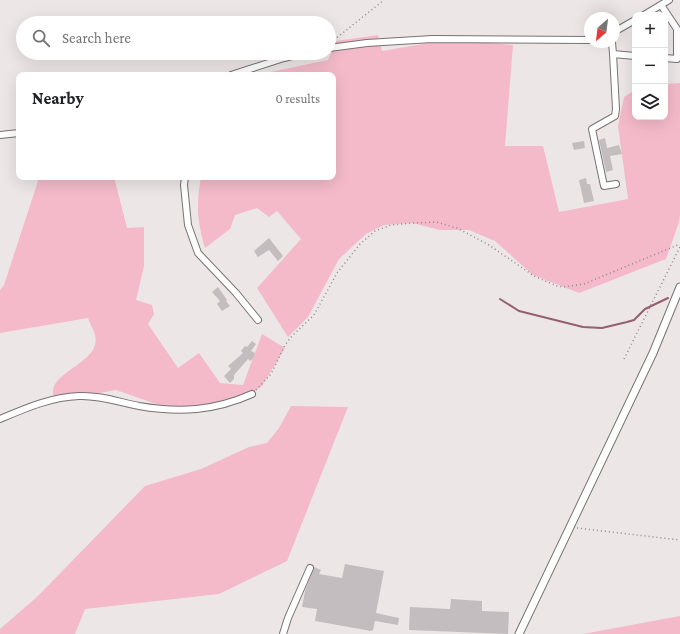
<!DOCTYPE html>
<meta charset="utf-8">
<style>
body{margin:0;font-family:"Crimson Pro",serif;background:#f2f2f2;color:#202124}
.controls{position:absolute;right:12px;top:12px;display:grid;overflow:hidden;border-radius:8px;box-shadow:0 4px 16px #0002}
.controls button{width:36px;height:36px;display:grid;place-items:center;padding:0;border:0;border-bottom:1px solid #e0e0e0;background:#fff;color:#202124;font:20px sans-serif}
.compass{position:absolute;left:584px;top:12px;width:36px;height:36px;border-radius:50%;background:#fff;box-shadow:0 4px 16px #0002;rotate:208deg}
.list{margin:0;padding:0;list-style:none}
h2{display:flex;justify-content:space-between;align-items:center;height:52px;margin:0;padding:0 16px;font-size:17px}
h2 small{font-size:13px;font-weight:400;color:#757577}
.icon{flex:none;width:22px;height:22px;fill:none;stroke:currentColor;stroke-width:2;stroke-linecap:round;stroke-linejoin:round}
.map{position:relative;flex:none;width:680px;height:634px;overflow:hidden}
.search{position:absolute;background:#fff;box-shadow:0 4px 16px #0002;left:16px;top:16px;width:320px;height:44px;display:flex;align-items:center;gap:10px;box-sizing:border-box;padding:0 14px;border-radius:22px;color:#757577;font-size:15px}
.panel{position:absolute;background:#fff;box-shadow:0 4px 16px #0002;left:16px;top:72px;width:320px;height:108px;border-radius:8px}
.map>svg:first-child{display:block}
</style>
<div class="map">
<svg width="680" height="634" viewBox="0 0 680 634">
<rect width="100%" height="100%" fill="#ede6e7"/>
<!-- green -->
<path fill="#f4bac9" d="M 378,35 L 382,51 L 452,39 L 513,45 L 505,146 L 543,146 L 559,212 L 628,199 L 618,126 L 624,97 L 635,90 L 635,117 L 665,117 L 665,84 L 680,83 L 680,215 L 679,222 L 666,259 L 579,293 L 533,275 L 495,241 L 469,230 L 440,230 L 412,223 L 384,225 L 366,234 L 339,259 L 308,317 L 288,337 L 257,288 L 301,239 L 277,211 L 269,217 L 257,208 L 235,215 L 230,229 L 205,248 C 197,220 196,206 201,177 L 333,177 L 333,75 L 256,75 L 328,60 L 336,41 Z
M 37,177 L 114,177 L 127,228 L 144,227 L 144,266 L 136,300 L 152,305 L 154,314 L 148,324 L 178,368 L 199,353 L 220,383 L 243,385 L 262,334 L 285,348 L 262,386 L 246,397 L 220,407 L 182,413 L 116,390 L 61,400 L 53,395 C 53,392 53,388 54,386 C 63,368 101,359 95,335 C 94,330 90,324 88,318 L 0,333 L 0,290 L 4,285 L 38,181 Z
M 291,406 L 348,407 L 287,561 L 219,594 L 85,609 L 75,634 L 0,634 L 0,629 L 38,596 L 145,486 L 201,469 L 249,447 L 267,443 L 279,428 Z
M 680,616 L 680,634 L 583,634 Z"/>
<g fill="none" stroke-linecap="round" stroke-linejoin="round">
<!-- stream -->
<path stroke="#945f6e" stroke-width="2" d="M 500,299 L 519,311 L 583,327 L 602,328 L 627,322 L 634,320 L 645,309 L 668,298"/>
</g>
<!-- building -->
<path fill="#c4bdbf" d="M 605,138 L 607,148 L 619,145 L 622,154 L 610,156 L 613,170 L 606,172 L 599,140 Z
M 584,141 L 585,148 L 574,150 L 572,143 Z
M 586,178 L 587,184 L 590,184 L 594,201 L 584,203 L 579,180 Z
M 269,238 L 283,256 L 278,261 L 269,250 L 258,257 L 254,251 Z
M 218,287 L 227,300 L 226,301 L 230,306 L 222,311 L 217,304 L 220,301 L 212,292 Z
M 252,341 L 256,344 L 251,351 L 255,353 L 253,359 L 250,361 L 248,359 L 234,375 L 234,379 L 230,383 L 224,376 L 231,369 L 228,366 L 243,353 L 241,351 L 245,346 L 247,347 Z
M 345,564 L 384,571 L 376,613 L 399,618 L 398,625 L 375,621 L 373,630 L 371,631 L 315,621 L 317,609 L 302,607 L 305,591 L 314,567 L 321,570 L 319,574 L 342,578 Z
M 451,599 L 482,601 L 482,611 L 509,612 L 508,634 L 409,630 L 410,607 L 450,609 Z"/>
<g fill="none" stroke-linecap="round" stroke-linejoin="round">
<!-- minor casing -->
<g stroke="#787273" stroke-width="8">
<path id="minor" d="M 661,5 L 677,29 L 677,59 L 665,58
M 644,15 L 669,0
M 614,32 L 635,20
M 612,42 L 613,54 L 635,56
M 329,48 L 367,43 L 432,39 L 590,40
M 613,54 L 616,109 L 615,116 L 592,129 L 604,186 L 616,184
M 231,75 L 284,58 L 304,53
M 0,135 L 19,133
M 185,177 L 184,185 L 188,225 L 198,253 L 236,293 L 258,320
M 0,419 C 26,408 51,397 79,396 C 99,395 119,402 139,406 C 179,413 214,411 252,394
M 283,634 L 288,618 L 310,568"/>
</g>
<!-- tertiary casing -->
<g stroke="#787273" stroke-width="9">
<path id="tertiary" d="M 519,634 L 653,353 L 680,287"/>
</g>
<!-- path -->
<path stroke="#8e898a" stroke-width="1.5" stroke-dasharray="1 3" stroke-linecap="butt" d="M 334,40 L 384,0
M 624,359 L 680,247
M 256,390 L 271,374 L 285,345 L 292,336 L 314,315 L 337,273 L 360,244 L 375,231 L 391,225 L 414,223 L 436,222 L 457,228 L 489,245 L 534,276 L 557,286 L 564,287 L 584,284 L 680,244
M 577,528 L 680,540"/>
<!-- minor -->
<use href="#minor" stroke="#fff" stroke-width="6"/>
<!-- tertiary -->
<use href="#tertiary" stroke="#fff" stroke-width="7"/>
</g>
</svg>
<div class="controls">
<button>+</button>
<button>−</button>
<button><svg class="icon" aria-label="layers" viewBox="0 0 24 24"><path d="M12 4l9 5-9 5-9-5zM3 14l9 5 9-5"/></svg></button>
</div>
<svg class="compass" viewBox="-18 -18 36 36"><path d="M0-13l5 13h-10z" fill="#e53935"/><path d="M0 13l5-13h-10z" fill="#757577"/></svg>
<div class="search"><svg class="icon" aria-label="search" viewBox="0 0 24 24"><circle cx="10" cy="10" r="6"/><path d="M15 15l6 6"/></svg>Search here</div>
<section class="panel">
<h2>Nearby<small>0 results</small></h2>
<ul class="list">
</ul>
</section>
</div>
